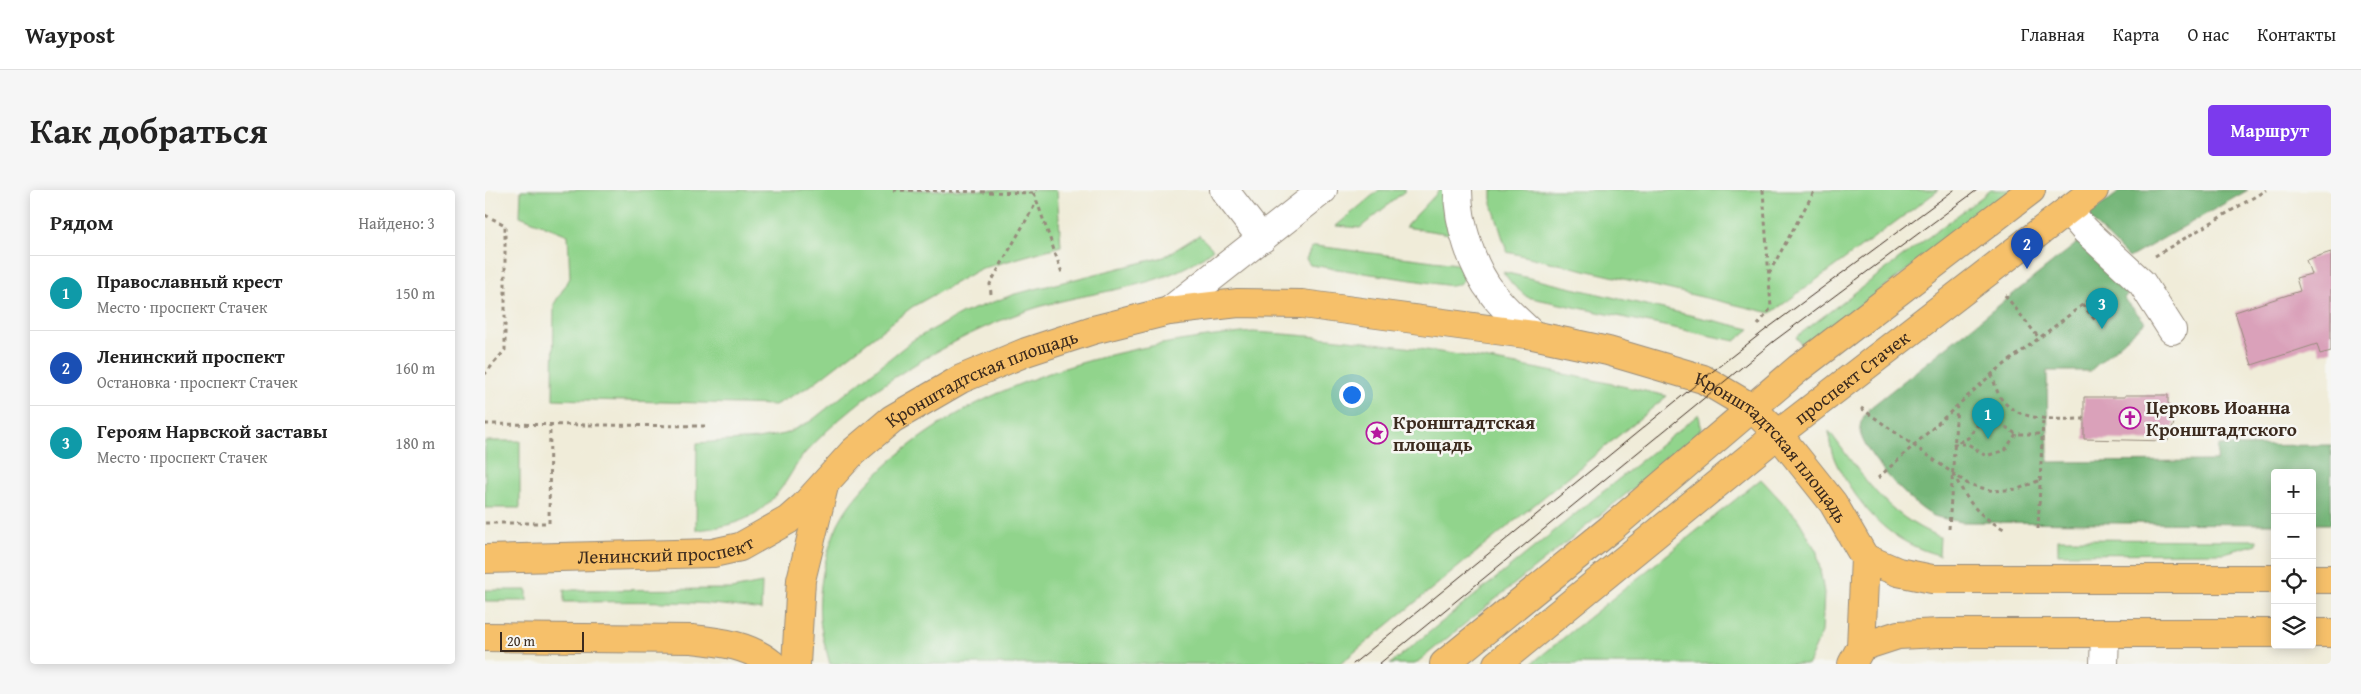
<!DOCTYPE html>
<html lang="ru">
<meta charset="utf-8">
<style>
body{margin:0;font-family:"Gentium Book Plus",serif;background:#f6f6f6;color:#222}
.controls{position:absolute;right:15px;bottom:15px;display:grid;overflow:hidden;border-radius:5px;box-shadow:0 2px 12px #0003}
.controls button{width:45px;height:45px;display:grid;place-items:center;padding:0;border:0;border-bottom:1px solid #e0e0e0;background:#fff;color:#222;font:25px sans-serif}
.scale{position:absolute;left:15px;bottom:12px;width:84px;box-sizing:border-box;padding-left:5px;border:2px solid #3b2a1e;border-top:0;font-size:14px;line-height:18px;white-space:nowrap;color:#3b2a1e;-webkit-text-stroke:4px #f6f6f2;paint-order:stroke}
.you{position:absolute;left:866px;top:204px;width:18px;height:18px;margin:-12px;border:4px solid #fff;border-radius:50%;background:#1a73e8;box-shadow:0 0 0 8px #1a73e833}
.badge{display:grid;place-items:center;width:32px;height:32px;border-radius:50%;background:#7c3aed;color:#fff;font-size:16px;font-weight:700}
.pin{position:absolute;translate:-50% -41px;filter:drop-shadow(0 1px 2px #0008)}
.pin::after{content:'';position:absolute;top:26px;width:18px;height:15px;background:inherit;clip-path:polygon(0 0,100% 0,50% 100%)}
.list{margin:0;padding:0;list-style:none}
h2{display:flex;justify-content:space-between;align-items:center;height:65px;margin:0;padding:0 20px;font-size:21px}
h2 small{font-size:16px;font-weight:400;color:#767676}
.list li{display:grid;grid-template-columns:32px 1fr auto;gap:15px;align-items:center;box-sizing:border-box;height:75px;padding:0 20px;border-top:1px solid #e0e0e0}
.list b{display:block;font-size:19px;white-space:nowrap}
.list p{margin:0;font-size:16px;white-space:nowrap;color:#767676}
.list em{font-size:16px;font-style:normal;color:#767676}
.icon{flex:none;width:28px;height:28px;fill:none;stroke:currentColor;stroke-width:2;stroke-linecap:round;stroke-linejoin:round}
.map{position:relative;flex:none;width:1846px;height:474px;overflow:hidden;border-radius:5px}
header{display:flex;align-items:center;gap:30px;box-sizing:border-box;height:70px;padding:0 25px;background:#fff;border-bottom:1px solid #e0e0e0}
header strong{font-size:24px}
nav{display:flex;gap:28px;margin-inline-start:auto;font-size:18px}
.intro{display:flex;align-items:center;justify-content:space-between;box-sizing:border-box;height:120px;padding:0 30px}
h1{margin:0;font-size:35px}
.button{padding:12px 22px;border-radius:5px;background:#7c3aed;color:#fff;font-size:18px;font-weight:700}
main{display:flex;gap:30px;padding:0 30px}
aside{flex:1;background:#fff;border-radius:5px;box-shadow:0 2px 12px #0003}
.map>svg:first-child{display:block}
</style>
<header>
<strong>Waypost</strong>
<nav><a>Главная</a><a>Карта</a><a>О нас</a><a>Контакты</a></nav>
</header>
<div class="intro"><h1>Как добраться</h1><a class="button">Маршрут</a></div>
<main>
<aside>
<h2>Рядом<small>Найдено: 3</small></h2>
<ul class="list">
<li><span class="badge" style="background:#0f9aa8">1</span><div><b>Православный крест</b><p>Место · проспект Стачек</p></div><em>150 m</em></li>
<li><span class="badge" style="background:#1a4fb4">2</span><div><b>Ленинский проспект</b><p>Остановка · проспект Стачек</p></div><em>160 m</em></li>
<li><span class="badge" style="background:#0f9aa8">3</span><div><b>Героям Нарвской заставы</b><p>Место · проспект Стачек</p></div><em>180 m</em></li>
</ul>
</aside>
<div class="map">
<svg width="1846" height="474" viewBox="0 0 1846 474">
<rect width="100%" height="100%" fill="#f6f6f2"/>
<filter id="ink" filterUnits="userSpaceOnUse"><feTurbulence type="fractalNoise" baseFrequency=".02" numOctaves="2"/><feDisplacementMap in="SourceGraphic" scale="10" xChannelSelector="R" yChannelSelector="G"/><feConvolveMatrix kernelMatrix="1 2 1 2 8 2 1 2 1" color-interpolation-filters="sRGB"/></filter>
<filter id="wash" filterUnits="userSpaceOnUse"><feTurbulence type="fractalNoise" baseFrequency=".0096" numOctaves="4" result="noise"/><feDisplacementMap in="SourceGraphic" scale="20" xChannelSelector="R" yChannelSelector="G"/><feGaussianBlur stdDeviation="1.12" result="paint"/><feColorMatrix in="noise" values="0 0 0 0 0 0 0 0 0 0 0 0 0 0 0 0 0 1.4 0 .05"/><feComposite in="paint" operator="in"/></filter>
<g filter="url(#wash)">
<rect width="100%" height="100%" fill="#f0ecd9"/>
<!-- green -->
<path fill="#91d48c" stroke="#667f55" d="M 36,0 L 572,0 L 576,56 L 495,79 L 427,117 L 325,196 L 290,215 L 68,209 L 69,114 L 85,88 L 83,45 L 35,26 Z
M 894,0 L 921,0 L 875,38 L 851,36 Z
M 955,0 L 958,0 L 965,44 L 920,37 Z
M 1007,0 L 1454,0 L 1286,123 L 1022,62 L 1007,14 Z
M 1506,0 L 1528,0 L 1319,158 L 1311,147 Z
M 714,45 L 728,59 C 686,95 625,99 572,112 C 519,125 467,151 421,180 C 383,203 349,232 319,264 C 312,273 306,284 300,293 C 276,328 252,336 211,340 L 212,253 L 273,249 L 300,244 L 326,231 L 428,150 L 478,123 L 530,104 L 679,67 Z
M 831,56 L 972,74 L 979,78 C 982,89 977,94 967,96 L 832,76 L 825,75 L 821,69 L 826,58 Z
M 1018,82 L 1265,139 L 1250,151 L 1042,107 L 1028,95 Z
M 768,142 C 908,150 1045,175 1182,206 L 855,474 L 345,474 C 342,462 338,450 336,437 C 331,406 339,370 350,341 C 358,320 375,301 390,286 C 484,191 639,153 768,142 Z
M 1214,224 L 1216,238 L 1212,247 L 930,474 L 905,474 Z
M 1344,241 C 1378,286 1400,325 1455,347 L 1454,365 C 1412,354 1389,332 1365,297 C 1353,278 1344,264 1344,241 Z
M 0,251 L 35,251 L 35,318 L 0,318 Z
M 1276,289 L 1313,329 L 1332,362 L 1339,403 L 1337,442 L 1323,474 L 1046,474 Z
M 1573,349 L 1772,350 L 1772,354 L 1739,363 L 1573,364 Z
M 277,393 L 276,420 C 211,409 145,412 79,412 L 79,400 L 247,399 Z
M 0,400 L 42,400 L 42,411 L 0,411 Z"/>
<!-- forest -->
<path fill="#74b678" stroke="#58704b" d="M 1637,0 L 1763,0 L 1644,68 L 1602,26 Z
M 1596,50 L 1649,98 L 1639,108 L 1660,132 L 1605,181 L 1562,181 L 1563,272 L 1732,271 L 1733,256 L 1846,255 L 1846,334 L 1827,334 L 1827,283 L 1790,283 L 1790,334 L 1476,332 C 1467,330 1458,329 1449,326 C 1429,318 1377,262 1375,241 C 1374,232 1380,224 1386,217 Z"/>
<g id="blocks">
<!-- building -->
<path fill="#daa1ba" d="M 1846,62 L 1846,161 L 1835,164 L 1832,154 L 1767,175 L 1750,122 L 1815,101 L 1811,88 L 1826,84 L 1821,70 Z
M 1640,205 L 1683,205 L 1683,213 L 1687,218 L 1690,227 L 1688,237 L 1683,243 L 1683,251 L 1599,249 L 1599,207 L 1640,207 Z"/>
</g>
</g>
<g filter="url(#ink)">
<use href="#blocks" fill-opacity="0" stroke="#968b7c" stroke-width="1"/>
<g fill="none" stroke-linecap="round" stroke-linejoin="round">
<!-- minor casing -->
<g stroke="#968b7c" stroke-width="30">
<path id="minor" d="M 739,0 L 777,49
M 973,0 C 973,33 987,78 1008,104 C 1019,119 1035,132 1048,145
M 1583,20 L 1600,40 L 1657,93 L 1687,140
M 684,121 L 838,0
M 1619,474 L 1620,443"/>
</g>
<!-- major casing -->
<g stroke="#968b7c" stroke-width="30">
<g id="major">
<path d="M 1380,368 L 1413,382 L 1447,389 L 1790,389"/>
<path id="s1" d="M 0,369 L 228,363 L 255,357 L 303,330 L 319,316 L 368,262 L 407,229 L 476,189 L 541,162 L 608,140 L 684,121 L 753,113 L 817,114 L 1048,145 L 1123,161 L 1218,189 L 1267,218 L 1293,244 L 1348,313 L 1380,368 L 1376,457 L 1367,474"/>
<path d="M 1827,389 L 1846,389"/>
<path d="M 1827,443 L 1846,443"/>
<path d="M 0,447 L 207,449 C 236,452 264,455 287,474"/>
<path d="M 1376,457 L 1413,445 L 1455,443 L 1790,443"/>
<path d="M 311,474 L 316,390 L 339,296"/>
<path d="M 959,474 L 1125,339 L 1314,178 L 1546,0"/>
<path id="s2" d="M 1012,474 L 1293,244 L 1609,0"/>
</g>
</g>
<!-- path -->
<path stroke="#968b7c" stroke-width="3" stroke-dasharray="4 4" stroke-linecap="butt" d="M 408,0 L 549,3 L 551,0
M 549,3 L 577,83
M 0,25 L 20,35 L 20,160 L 0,184
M 1670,66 L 1781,0
M 1284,83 L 1330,0
M 506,104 L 505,94 L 552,11
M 1520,105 L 1554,148
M 1597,114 L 1610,130
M 1273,135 L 1286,118 L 1278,0
M 1507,184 C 1509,191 1511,200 1515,207 C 1532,233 1572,229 1599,229
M 1376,218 L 1483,294 L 1508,301 L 1533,299 L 1555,290
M 0,234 L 221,236
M 1531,244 L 1520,260 L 1501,266 L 1483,254 L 1469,254 L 1483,248 L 1494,233 L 1516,234 L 1531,244 L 1557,244
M 1468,284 C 1484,312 1490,324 1519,339
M 1393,288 L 1507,184 L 1621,97
M 0,333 L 64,333 L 65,235
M 1464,339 L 1472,215
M 1553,339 L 1558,228"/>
<!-- minor -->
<use href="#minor" stroke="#fff" stroke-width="28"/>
<!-- major -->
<use href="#major" stroke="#f6c06b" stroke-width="28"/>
<!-- tram -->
<path stroke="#3b2a1e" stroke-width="1" d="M 868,474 L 1218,189 L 1279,141 L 1469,0
M 894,474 L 1289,151 L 1492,0"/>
</g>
</g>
<!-- icons -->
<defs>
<g id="church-ring" transform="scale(1.125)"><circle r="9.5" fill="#f6f6f2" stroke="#b5179e" stroke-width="1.5"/><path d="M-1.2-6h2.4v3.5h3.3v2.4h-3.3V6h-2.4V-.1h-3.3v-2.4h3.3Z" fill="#b5179e"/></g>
<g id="sight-ring" transform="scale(1.125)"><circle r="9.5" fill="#f6f6f2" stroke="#b5179e" stroke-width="1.5"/><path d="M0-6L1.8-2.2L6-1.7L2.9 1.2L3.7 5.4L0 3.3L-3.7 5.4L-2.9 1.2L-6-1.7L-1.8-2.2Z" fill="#b5179e"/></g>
</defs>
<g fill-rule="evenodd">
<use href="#church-ring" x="1645" y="228"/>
<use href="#sight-ring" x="892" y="243"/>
</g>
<g text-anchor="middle" stroke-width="5" stroke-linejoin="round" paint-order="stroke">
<!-- street labels -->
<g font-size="19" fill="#3b2a1e" stroke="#f6f6f2">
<text dy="7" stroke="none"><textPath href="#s2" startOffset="456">проспект Стачек</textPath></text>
<text dy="7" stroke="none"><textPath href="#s1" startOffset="555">Кронштадтская площадь</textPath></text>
<text dy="7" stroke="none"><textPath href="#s1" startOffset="1395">Кронштадтская площадь</textPath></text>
<text dy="7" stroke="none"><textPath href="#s1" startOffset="181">Ленинский проспект</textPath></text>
</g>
<!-- poi labels -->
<g font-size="19" font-weight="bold" fill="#3b2a1e" stroke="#f6f6f2" text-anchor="start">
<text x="1661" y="224">Церковь Иоанна<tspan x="1661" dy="22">Кронштадтского</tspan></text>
<text x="908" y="239">Кронштадтская<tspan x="908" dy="22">площадь</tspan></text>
</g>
</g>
</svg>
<div class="controls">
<button>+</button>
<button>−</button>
<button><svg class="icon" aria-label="locate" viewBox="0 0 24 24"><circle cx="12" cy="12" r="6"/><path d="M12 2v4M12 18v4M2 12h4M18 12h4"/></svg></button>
<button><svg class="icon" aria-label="layers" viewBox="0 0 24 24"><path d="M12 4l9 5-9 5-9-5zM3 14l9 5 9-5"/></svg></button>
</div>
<div class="scale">20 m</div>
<div class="you"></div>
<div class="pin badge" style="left:1503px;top:249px;background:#0f9aa8">1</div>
<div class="pin badge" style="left:1542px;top:79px;background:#1a4fb4">2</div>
<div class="pin badge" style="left:1617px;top:139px;background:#0f9aa8">3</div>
</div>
</main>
